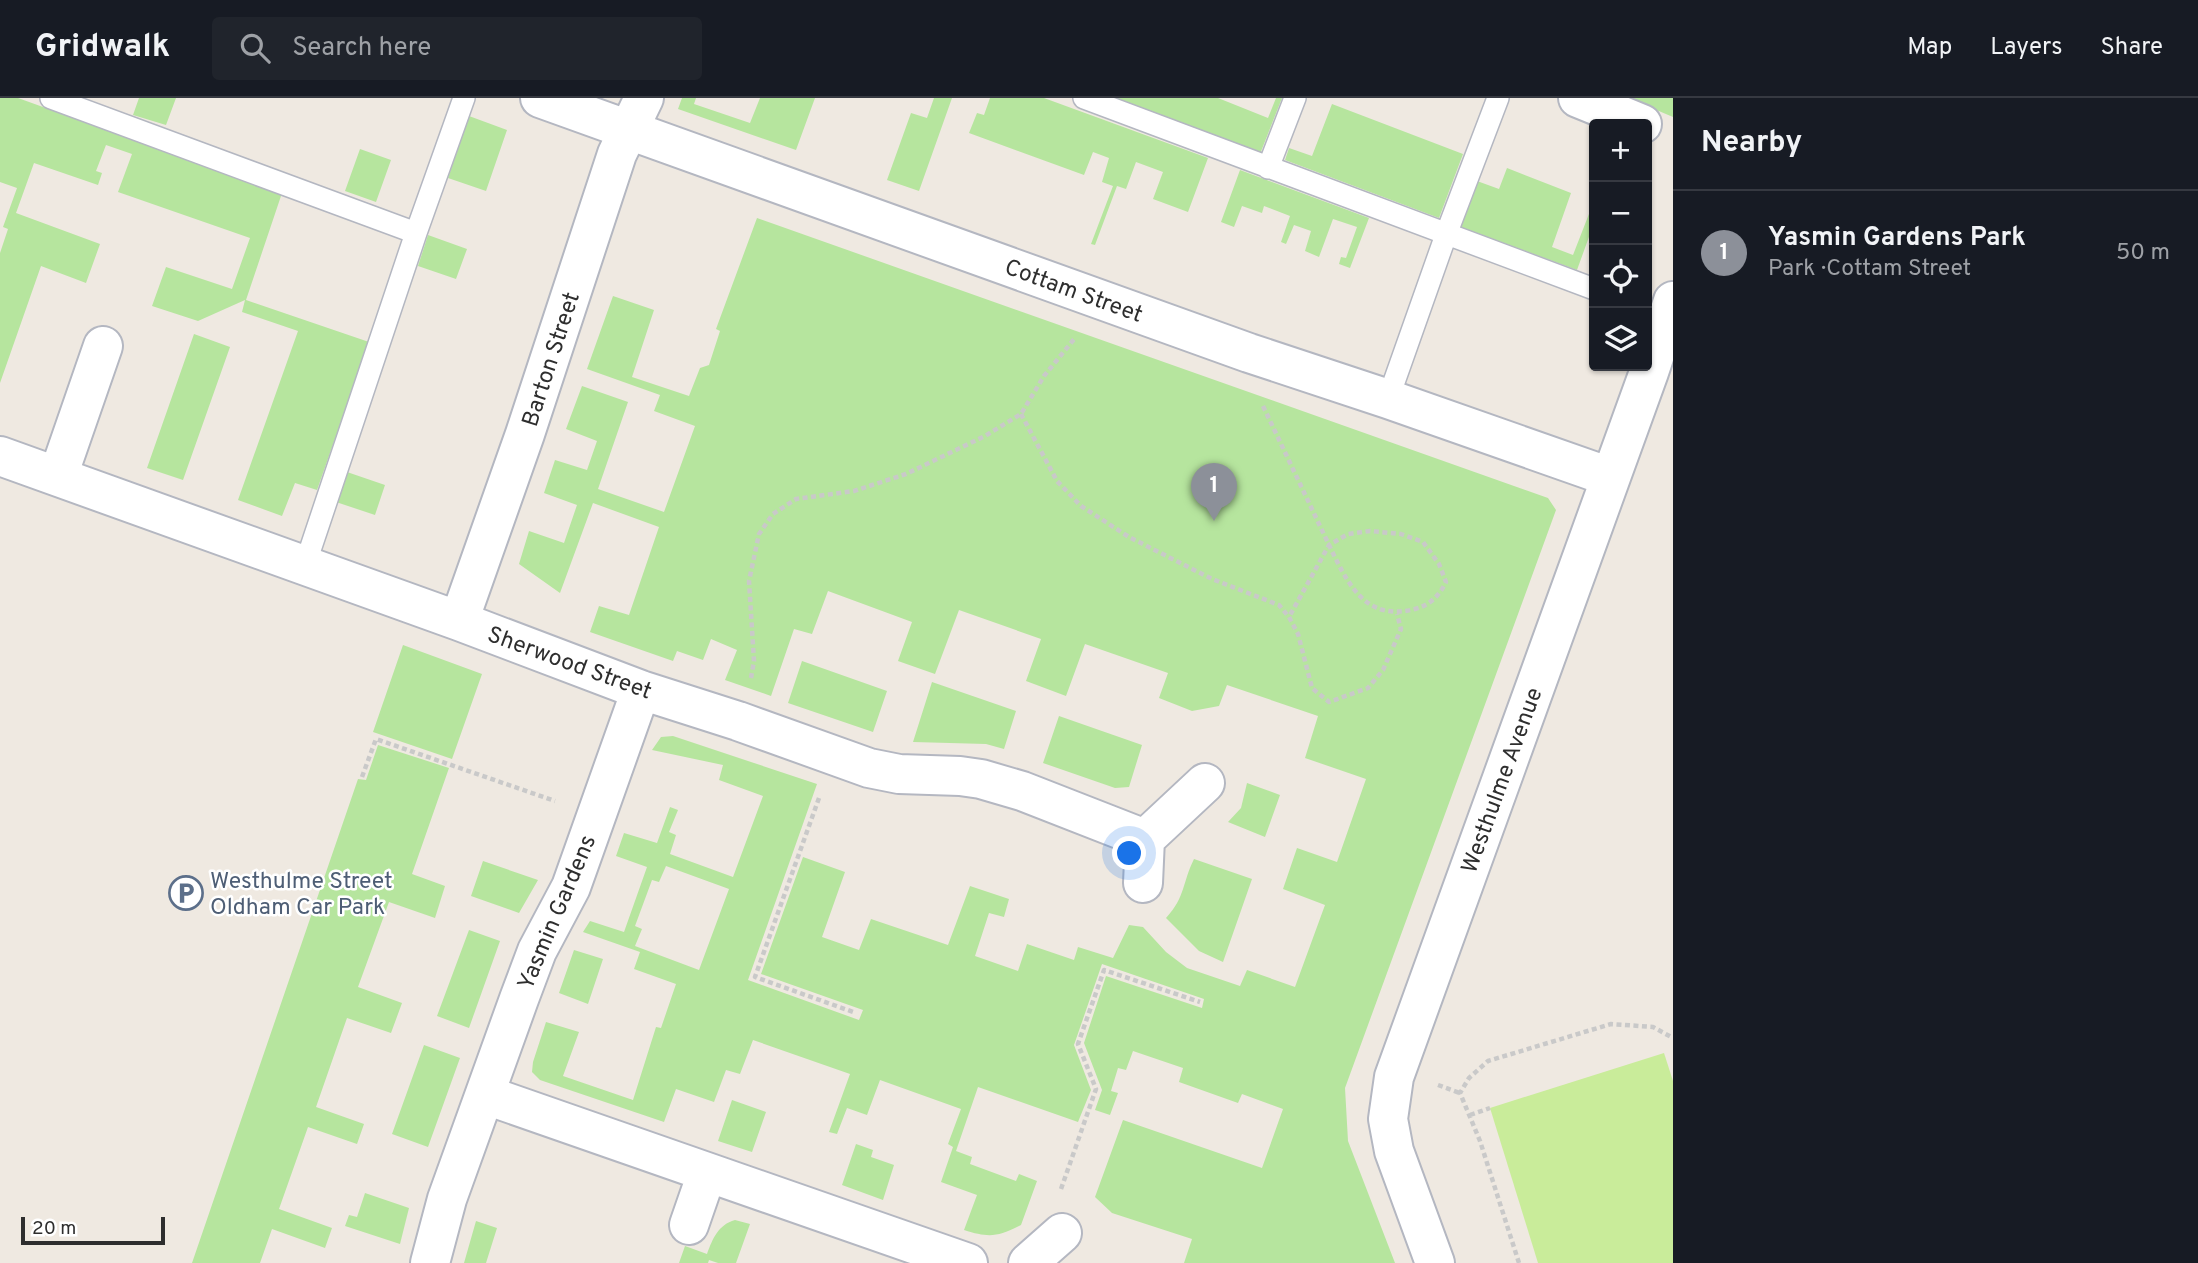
<!DOCTYPE html>
<meta charset="utf-8">
<style>
body{margin:0;font-family:Overpass,sans-serif;background:#20242c;color:#f1f3f6}
.controls{position:absolute;right:21px;top:21px;display:grid;overflow:hidden;border-radius:7px;box-shadow:0 2px 5px #0004}
.controls button{width:63px;height:63px;display:grid;place-items:center;padding:0;border:0;border-bottom:2px solid #363941;background:#171b24;color:#f1f3f6;font:35px sans-serif}
.scale{position:absolute;left:21px;bottom:18px;width:144px;box-sizing:border-box;padding-left:7px;border:4px solid #2e2e2e;border-top:0;font-size:19px;line-height:24px;white-space:nowrap;color:#2e2e2e;-webkit-text-stroke:5px #fff;paint-order:stroke}
.you{position:absolute;left:1130px;top:756px;width:24px;height:24px;margin:-18px;border:5px solid #fff;border-radius:50%;background:#1a73e8;box-shadow:0 0 0 10px #1a73e833}
.badge{display:grid;place-items:center;width:46px;height:46px;border-radius:50%;background:#8c9099;color:#fff;font-size:23px;font-weight:700}
.pin{position:absolute;translate:-50% -58px;filter:drop-shadow(0 2px 4px #0008)}
.pin::after{content:'';position:absolute;top:37px;width:24px;height:21px;background:inherit;clip-path:polygon(0 0,100% 0,50% 100%)}
.list{margin:0;padding:0;list-style:none}
h2{display:flex;justify-content:space-between;align-items:center;height:91px;margin:0;padding:0 28px;font-size:30px}
h2 small{font-size:23px;font-weight:400;color:#9ea1a6}
.list li{display:grid;grid-template-columns:46px 1fr auto;gap:21px;align-items:center;box-sizing:border-box;height:126px;padding:0 28px;border-top:2px solid #363941}
.list b{display:block;font-size:26px;white-space:nowrap}
.list p{margin:0;font-size:23px;white-space:nowrap;color:#9ea1a6}
.list em{font-size:23px;font-style:normal;color:#9ea1a6}
.icon{flex:none;width:38px;height:38px;fill:none;stroke:currentColor;stroke-width:2;stroke-linecap:round;stroke-linejoin:round}
.map{position:relative;flex:none;width:1673px;height:1165px;overflow:hidden}
header{display:flex;align-items:center;gap:42px;box-sizing:border-box;height:98px;padding:0 35px;background:#171b24;border-bottom:2px solid #363941}
header strong{font-size:33px}
nav{display:flex;gap:38px;margin-inline-start:auto;font-size:24px}
.search{width:490px;height:63px;background:#20242c;display:flex;align-items:center;gap:18px;box-sizing:border-box;padding:0 24px;border-radius:7px;color:#9ea1a6;font-size:26px}
main{display:flex}
aside{flex:1;background:#171b24}
.map>svg:first-child{display:block}
</style>
<header>
<strong>Gridwalk</strong>
<div class="search"><svg class="icon" aria-label="search" viewBox="0 0 24 24"><circle cx="10" cy="10" r="6"/><path d="M15 15l6 6"/></svg>Search here</div>
<nav><a>Map</a><a>Layers</a><a>Share</a></nav>
</header>
<main>
<div class="map">
<svg width="1673" height="1165" viewBox="0 0 1673 1165">
<rect width="100%" height="100%" fill="#efe9e1"/>
<!-- green -->
<path fill="#b6e59e" fill-rule="evenodd" d="M 0,0 L 18,0 L 282,95 L 246,202 L 369,244 L 317,392 L 295,385 L 282,418 L 238,402 L 298,233 L 242,214 L 245,202 L 198,223 L 152,208 L 166,169 L 232,191 L 250,140 L 118,94 L 132,56 L 106,47 L 96,73 L 102,75 L 98,87 L 34,65 L 16,115 L 100,146 L 86,185 L 41,168 L 0,285 L 0,155 L 8,131 L 3,129 L 17,90 L 0,84 Z
M 139,0 L 176,0 L 166,27 L 133,17 Z
M 682,0 L 696,0 L 694,6 L 750,25 L 760,0 L 815,0 L 796,52 L 678,11 Z
M 934,0 L 952,0 L 919,93 L 887,82 L 911,15 L 927,20 Z
M 990,0 L 1044,0 L 1208,60 L 1188,114 L 1153,101 L 1163,74 L 1136,64 L 1126,91 L 1117,88 L 1095,147 L 1091,146 L 1113,88 L 1102,84 L 1109,60 L 1093,54 L 1084,77 L 969,35 L 977,15 L 984,17 Z
M 1115,0 L 1218,0 L 1268,20 L 1276,0 L 1282,0 L 1260,56 Z
M 1628,0 L 1673,0 L 1673,19 Z
M 1332,6 L 1463,56 L 1439,120 L 1285,62 L 1289,50 L 1312,58 Z
M 469,18 L 507,32 L 486,93 L 448,80 Z
M 360,51 L 391,62 L 376,104 L 345,93 Z
M 1507,70 L 1571,95 L 1552,149 L 1573,157 L 1594,103 L 1594,125 L 1577,172 L 1460,129 L 1477,83 L 1499,91 Z
M 1240,72 L 1369,120 L 1350,170 L 1339,166 L 1341,159 L 1346,160 L 1357,129 L 1333,121 L 1319,159 L 1305,153 L 1311,133 L 1294,127 L 1286,146 L 1281,144 L 1290,118 L 1264,108 L 1262,115 L 1242,108 L 1234,129 L 1221,124 Z
M 757,120 L 1548,400 L 1556,412 L 1345,990 L 1348,1043 L 1395,1165 L 1184,1165 L 1192,1141 L 1112,1115 L 1095,1099 L 1123,1022 L 1262,1070 L 1283,1011 L 1242,996 L 1238,1005 L 1179,984 L 1183,970 L 1133,953 L 1126,972 L 1118,970 L 1111,993 L 1118,995 L 1110,1017 L 1095,1012 L 1102,992 L 1084,945 L 1106,878 L 1202,910 L 1204,901 L 1102,866 L 1074,947 L 1091,992 L 1078,1024 L 978,989 L 956,1053 L 972,1059 L 970,1066 L 1016,1083 L 1019,1076 L 1037,1083 L 1021,1127 C 998,1139 989,1140 964,1132 L 977,1097 L 941,1084 L 953,1049 L 948,1046 L 961,1011 L 880,982 L 867,1017 L 847,1010 L 837,1036 L 829,1034 L 850,976 L 753,942 L 740,976 L 726,972 L 714,1004 L 676,991 L 664,1024 L 540,982 L 532,974 L 533,964 L 546,924 L 579,934 L 563,978 L 633,1002 L 656,929 L 661,930 L 676,886 L 634,871 L 640,854 L 583,834 L 590,823 L 624,834 L 647,769 L 616,758 L 624,735 L 657,745 L 670,709 L 678,712 L 669,734 L 676,737 L 670,756 L 733,779 L 763,698 L 719,682 L 723,667 L 652,652 L 661,639 L 673,638 L 817,686 L 748,882 L 859,922 L 863,912 L 761,876 L 803,759 L 845,774 L 822,839 L 859,852 L 871,821 L 948,847 L 970,788 L 1009,801 L 1004,819 L 989,815 L 975,858 L 1018,873 L 1027,846 L 1074,862 L 1078,849 L 1113,860 L 1129,827 L 1143,829 L 1166,854 L 1187,870 L 1240,888 L 1247,872 L 1295,889 L 1325,807 L 1283,791 L 1297,750 L 1337,764 L 1366,681 L 1305,660 L 1318,618 L 1227,587 L 1219,608 L 1192,613 L 1159,600 L 1168,575 L 1085,546 L 1066,598 L 1026,583 L 1041,541 L 959,512 L 935,576 L 898,563 L 912,524 L 828,493 L 812,536 L 794,531 L 771,598 L 725,582 L 737,552 L 711,541 L 703,562 L 677,553 L 673,563 L 590,534 L 599,508 L 629,517 L 659,429 L 593,405 L 560,495 L 519,466 L 529,433 L 564,445 L 577,407 L 544,395 L 555,362 L 587,372 L 597,343 L 566,331 L 582,288 L 628,304 L 598,391 L 664,414 L 695,328 L 654,313 L 660,297 L 587,271 L 613,198 L 654,212 L 632,279 L 689,298 L 700,270 L 709,267 L 720,233 L 716,231 ZM 666,768 L 729,791 L 699,872 L 635,848 L 642,831 L 635,828 L 652,782 L 659,784 Z
M 428,137 L 467,151 L 456,181 L 418,168 Z
M 194,236 L 230,249 L 183,382 L 147,370 Z
M 347,374 L 385,387 L 375,417 L 336,404 Z
M 403,547 L 482,576 L 452,661 L 373,634 Z
M 802,563 L 887,593 L 873,634 L 788,605 Z
M 932,584 L 1016,613 L 1004,651 L 986,646 L 913,644 Z
M 1059,618 L 1142,647 L 1129,689 L 1115,690 L 1043,665 Z
M 378,647 L 449,670 L 412,776 L 445,788 L 435,820 L 389,804 L 358,889 L 402,905 L 391,935 L 347,920 L 316,1009 L 364,1026 L 357,1046 L 308,1029 L 279,1111 L 332,1130 L 325,1150 L 272,1131 L 260,1165 L 192,1165 L 358,681 L 366,682 Z
M 1247,685 L 1280,697 L 1265,739 L 1228,724 L 1241,710 Z
M 1194,761 L 1252,781 L 1223,864 L 1199,853 L 1166,820 C 1186,798 1182,785 1194,761 Z
M 483,763 L 538,782 L 519,815 L 471,798 Z
M 469,832 L 500,843 L 469,930 L 437,918 Z
M 574,852 L 603,861 L 588,906 L 559,895 Z
M 424,947 L 460,960 L 428,1049 L 392,1036 Z
M 732,1002 L 766,1014 L 752,1054 L 718,1043 Z
M 856,1046 L 873,1052 L 871,1059 L 894,1067 L 883,1102 L 842,1087 Z
M 365,1095 L 409,1110 L 400,1146 L 345,1128 L 349,1117 L 357,1119 Z
M 735,1122 L 750,1126 L 736,1165 L 718,1165 L 709,1162 L 708,1165 L 679,1165 L 685,1148 L 707,1156 C 713,1140 718,1127 735,1122 Z
M 476,1123 L 497,1130 L 486,1165 L 464,1165 Z"/>
<!-- pitch -->
<path fill="#c9ec9a" d="M 1664,955 L 1673,983 L 1673,1165 L 1538,1165 L 1490,1010 Z"/>
<g fill="none" stroke-linecap="round" stroke-linejoin="round">
<!-- lane casing -->
<g stroke="#b4b7c1" stroke-width="24">
<path id="lane" d="M 51,0 L 416,135
M 1084,0 L 1594,191
M 1268,70 L 1295,0
M 1388,301 L 1447,134 L 1498,0
M 305,467 L 416,135 L 464,0"/>
</g>
<!-- street casing -->
<g stroke="#b4b7c1" stroke-width="42">
<path id="street" d="M 540,0 L 1249,255 L 1388,301 L 1610,379
M 1578,0 L 1642,26
M 0,358 L 459,523 L 641,592 L 738,623 L 869,670 L 899,676 L 960,678 L 981,681 L 1022,693 L 1145,741
M 58,378 L 103,248
M 459,523 L 525,336 L 617,56 L 644,0
M 1143,785 L 1145,741 L 1205,685
M 486,997 L 968,1165
M 689,1127 L 707,1075
M 430,1165 L 447,1101 L 519,901 L 537,853 L 571,789 L 641,592
M 1028,1165 L 1062,1135
M 1435,1165 L 1394,1053 L 1388,1021 L 1394,979 L 1649,274 L 1673,203"/>
</g>
<!-- path -->
<path stroke="#c9c9c9" stroke-width="4.5" stroke-dasharray="5 3.5" stroke-linecap="butt" d="M 1263,308 L 1329,447 C 1348,486 1365,524 1415,511 C 1430,507 1439,498 1446,484 L 1439,466 L 1423,444 L 1401,436 L 1370,433 L 1348,436 L 1329,447 L 1289,519
M 1021,316 L 1057,383 L 1081,408 L 1129,439 L 1212,481 L 1279,507 L 1289,519 L 1298,536 L 1312,590 L 1329,604 L 1368,590 L 1383,572 L 1401,531 L 1397,516
M 751,580 L 754,563 L 749,483 L 759,436 L 773,416 L 796,401 L 854,393 L 906,376 L 985,338 L 1021,316 L 1044,278 L 1075,240
M 362,679 L 376,641 L 555,703
M 819,700 L 755,879 L 856,915
M 1438,987 L 1460,995
M 1470,1017 L 1490,1010
M 1061,1091 L 1096,991 L 1078,946 L 1104,872 L 1200,904
M 1519,1165 L 1480,1043 L 1460,995 L 1469,980 L 1488,963 L 1611,926 L 1653,929 L 1673,940"/>
<!-- lane -->
<use href="#lane" stroke="#fff" stroke-width="21"/>
<!-- street -->
<use href="#street" stroke="#fff" stroke-width="38"/>
</g>
<!-- icons -->
<defs>
<g id="parking-ring" transform="scale(1.75)"><circle r="9.5" fill="#fff" stroke="#5c6f8a" stroke-width="1.5"/><path d="M-3.5-5.5H1a3.5 3.5 0 0 1 0 7H-1V5.5H-3.5ZM-1-3.4V-.6H.8a1.4 1.4 0 0 0 0-2.8Z" fill="#5c6f8a"/></g>
</defs>
<g fill-rule="evenodd">
<use href="#parking-ring" x="186" y="795"/>
</g>
<g text-anchor="middle" stroke-width="5" stroke-linejoin="round" paint-order="stroke">
<!-- street labels -->
<g font-size="23" fill="#2e2e2e" stroke="#fff">
<text transform="translate(1074 192) rotate(20)" y="8">Cottam Street</text>
<text transform="translate(550 261) rotate(-72)" y="8">Barton Street</text>
<text transform="translate(570 564) rotate(20)" y="8">Sherwood Street</text>
<text transform="translate(1501 682) rotate(-70)" y="8">Westhulme Avenue</text>
<text transform="translate(556 814) rotate(-67)" y="8">Yasmin Gardens</text>
</g>
<!-- service labels -->
<g font-size="23" fill="#4e5e75" stroke="#fff" text-anchor="start">
<text x="210" y="790">Westhulme Street<tspan x="210" dy="26">Oldham Car Park</tspan></text>
</g>
</g>
</svg>
<div class="controls">
<button>+</button>
<button>−</button>
<button><svg class="icon" aria-label="locate" viewBox="0 0 24 24"><circle cx="12" cy="12" r="6"/><path d="M12 2v4M12 18v4M2 12h4M18 12h4"/></svg></button>
<button><svg class="icon" aria-label="layers" viewBox="0 0 24 24"><path d="M12 4l9 5-9 5-9-5zM3 14l9 5 9-5"/></svg></button>
</div>
<div class="scale">20 m</div>
<div class="you"></div>
<div class="pin badge" style="left:1214px;top:423px">1</div>
</div>
<aside>
<h2>Nearby<small></small></h2>
<ul class="list">
<li><span class="badge">1</span><div><b>Yasmin Gardens Park</b><p>Park · Cottam Street</p></div><em>50 m</em></li>
</ul>
</aside>
</main>
